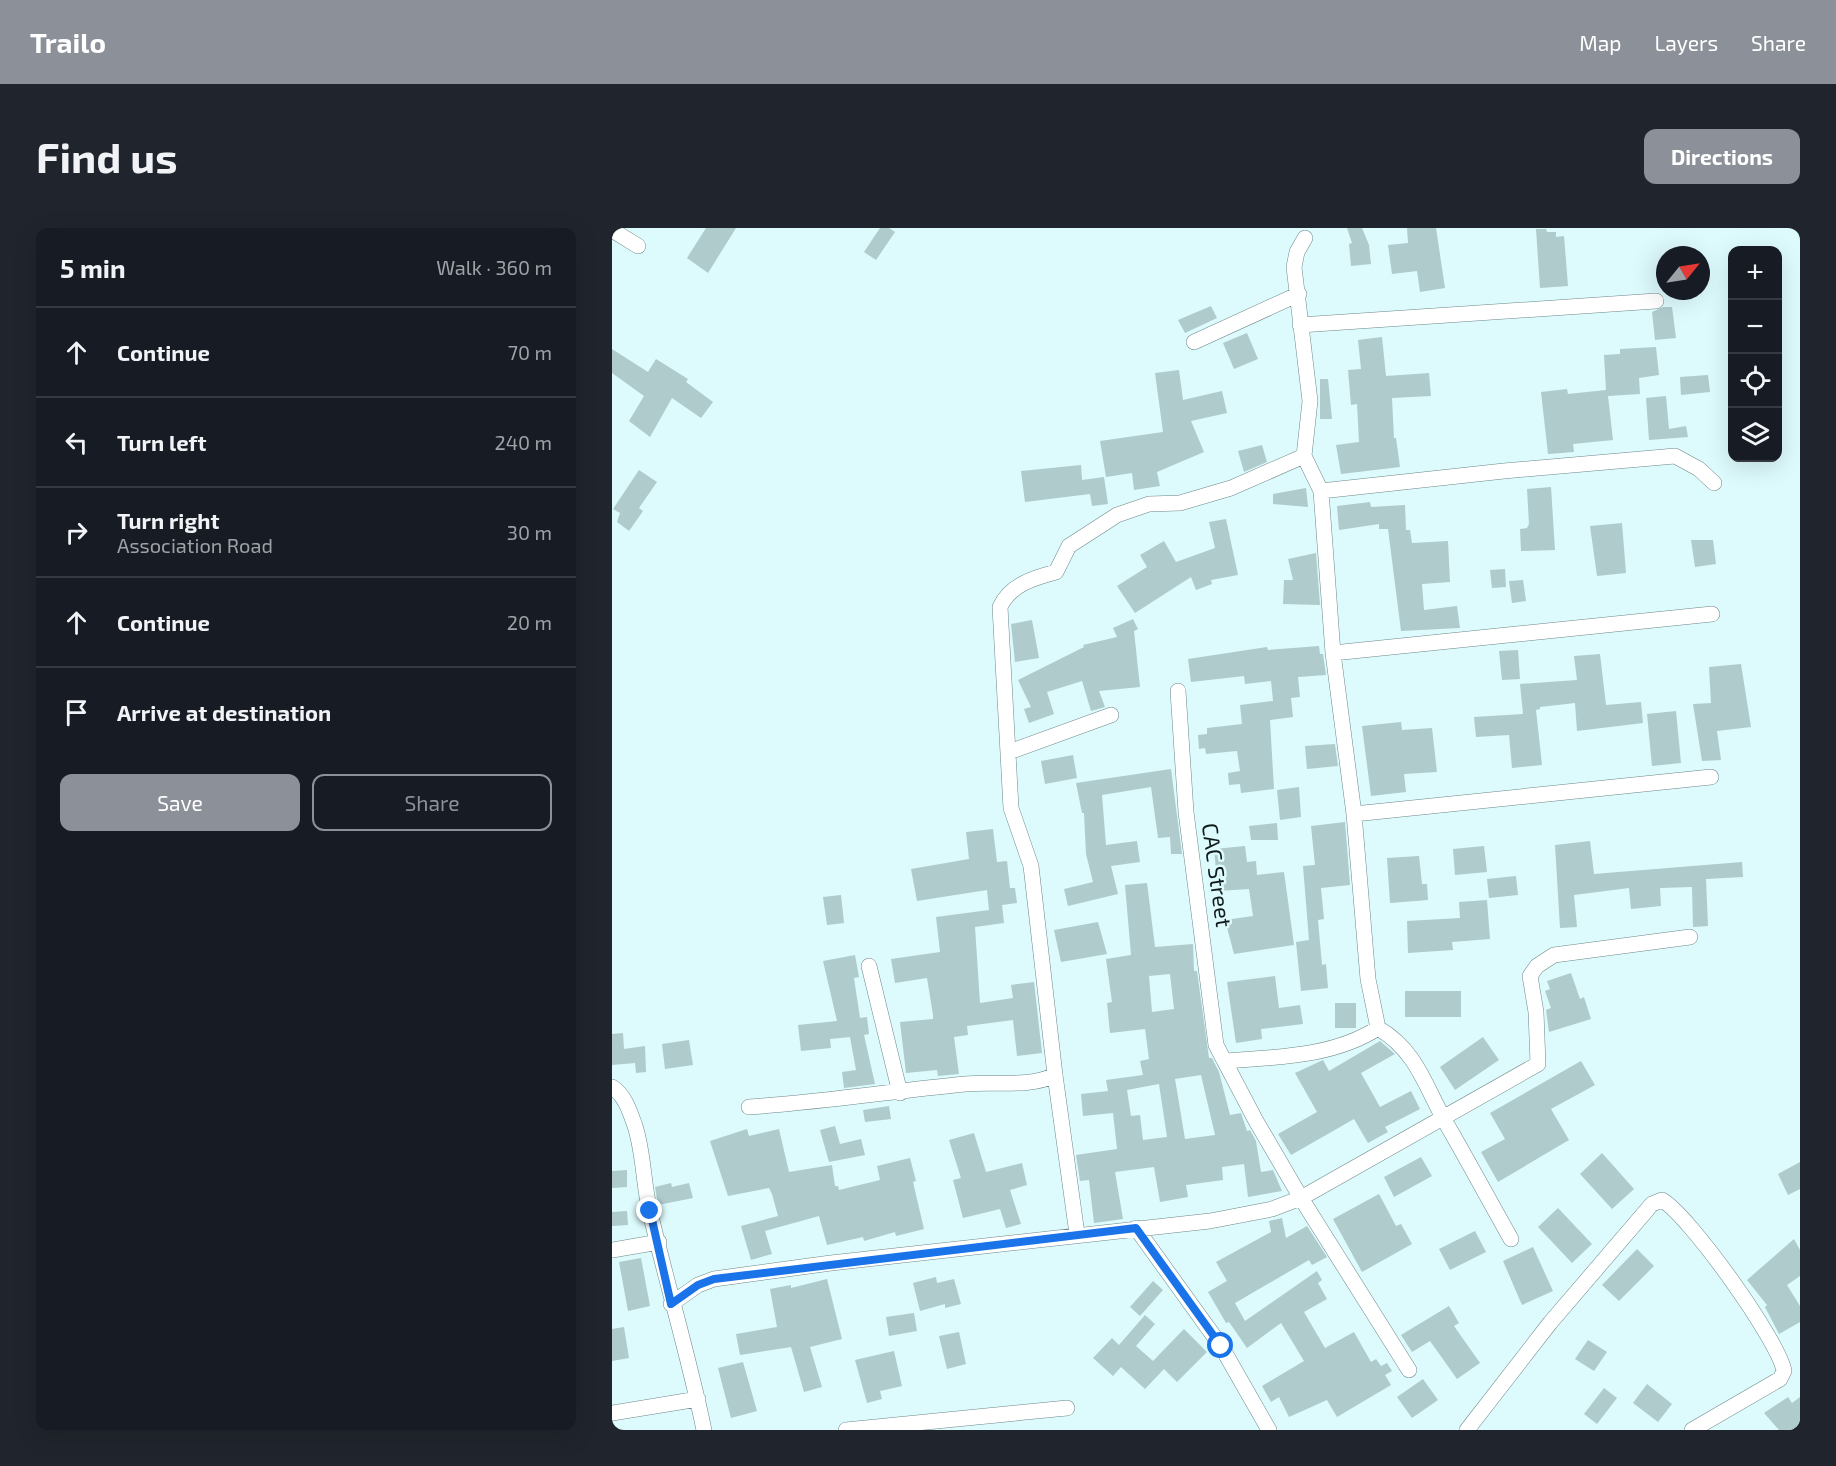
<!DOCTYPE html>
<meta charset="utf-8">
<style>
body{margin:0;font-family:"Exo 2",sans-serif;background:#20242c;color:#f1f3f6}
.controls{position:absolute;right:18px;top:18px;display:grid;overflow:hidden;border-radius:12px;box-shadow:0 6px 24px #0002}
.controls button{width:54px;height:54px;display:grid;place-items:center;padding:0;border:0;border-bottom:2px solid #363941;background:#171b24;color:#f1f3f6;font:30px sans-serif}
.compass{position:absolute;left:1044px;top:18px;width:54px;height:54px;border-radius:50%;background:#171b24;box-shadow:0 6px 24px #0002;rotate:60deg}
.stop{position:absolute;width:18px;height:18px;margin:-14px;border:4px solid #1a73e8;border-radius:50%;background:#fff}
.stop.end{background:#1a73e8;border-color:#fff;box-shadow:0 2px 6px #0008}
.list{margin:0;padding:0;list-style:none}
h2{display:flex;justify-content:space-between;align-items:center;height:78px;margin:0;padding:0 24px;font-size:26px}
h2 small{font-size:20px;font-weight:400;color:#9ea1a6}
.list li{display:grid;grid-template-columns:39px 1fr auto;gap:18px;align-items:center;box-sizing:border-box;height:90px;padding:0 24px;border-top:2px solid #363941}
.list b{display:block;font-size:22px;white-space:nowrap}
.list p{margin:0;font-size:20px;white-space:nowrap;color:#9ea1a6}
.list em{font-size:20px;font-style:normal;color:#9ea1a6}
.actions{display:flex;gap:12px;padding:18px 24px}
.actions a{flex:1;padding:14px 0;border:2px solid #8c9099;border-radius:12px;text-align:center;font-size:21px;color:#8c9099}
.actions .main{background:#8c9099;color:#fff}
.icon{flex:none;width:33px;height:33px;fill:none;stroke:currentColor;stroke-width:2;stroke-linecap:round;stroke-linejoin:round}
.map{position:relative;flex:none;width:1188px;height:1202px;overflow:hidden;border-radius:12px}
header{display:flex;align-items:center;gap:36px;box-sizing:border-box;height:84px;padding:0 30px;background:#8c9099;color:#fff}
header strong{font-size:28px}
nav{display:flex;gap:33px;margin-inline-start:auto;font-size:21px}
.intro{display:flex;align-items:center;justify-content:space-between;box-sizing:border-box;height:144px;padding:0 36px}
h1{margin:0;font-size:42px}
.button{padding:15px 27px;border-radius:12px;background:#8c9099;color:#fff;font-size:21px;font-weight:700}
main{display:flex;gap:36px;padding:0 36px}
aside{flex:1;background:#171b24;border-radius:12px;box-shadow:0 6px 24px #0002}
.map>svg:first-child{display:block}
</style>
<header>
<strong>Trailo</strong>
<nav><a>Map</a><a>Layers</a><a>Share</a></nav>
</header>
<div class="intro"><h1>Find us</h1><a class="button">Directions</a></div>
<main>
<aside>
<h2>5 min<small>Walk · 360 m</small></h2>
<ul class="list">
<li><svg class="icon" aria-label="ahead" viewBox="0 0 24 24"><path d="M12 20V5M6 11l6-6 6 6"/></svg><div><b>Continue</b></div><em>70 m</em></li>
<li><svg class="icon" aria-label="left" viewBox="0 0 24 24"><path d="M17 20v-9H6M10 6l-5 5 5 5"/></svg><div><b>Turn left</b></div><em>240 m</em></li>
<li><svg class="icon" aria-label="right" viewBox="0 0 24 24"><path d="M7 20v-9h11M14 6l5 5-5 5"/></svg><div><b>Turn right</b><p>Association Road</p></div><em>30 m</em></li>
<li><svg class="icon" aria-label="ahead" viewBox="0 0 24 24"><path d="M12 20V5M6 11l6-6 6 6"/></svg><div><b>Continue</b></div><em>20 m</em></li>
<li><svg class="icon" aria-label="arrive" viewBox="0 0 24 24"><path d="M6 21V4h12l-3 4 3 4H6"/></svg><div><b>Arrive at destination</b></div></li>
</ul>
<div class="actions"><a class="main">Save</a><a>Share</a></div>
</aside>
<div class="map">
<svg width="1188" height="1202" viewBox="0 0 1188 1202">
<rect width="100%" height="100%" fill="#ddfafc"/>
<!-- building -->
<path fill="#afcbcc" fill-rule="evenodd" d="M 94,0 L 124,0 L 96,45 L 75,30 Z
M 268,0 L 277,0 L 283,4 L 264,32 L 252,24 Z
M 735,0 L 750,0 L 757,17 L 759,36 L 739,38 L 737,16 L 740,15 Z
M 795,0 L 824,0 L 833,60 L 808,64 L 805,43 L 780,46 L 776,17 L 796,15 Z
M 924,1 L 934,1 L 935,4 L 944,4 L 944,9 L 952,8 L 956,58 L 928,60 Z
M 599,78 L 605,90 L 573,105 L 566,92 Z
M 1051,79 L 1060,79 L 1064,110 L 1043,112 L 1040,84 Z
M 635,105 L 646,131 L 622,141 L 611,115 Z
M 770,109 L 774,148 L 817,145 L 819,168 L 780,170 L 782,210 L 784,210 L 788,239 L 729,246 L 724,217 L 747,214 L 745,176 L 739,177 L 736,142 L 749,141 L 746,112 Z
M 1044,119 L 1047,147 L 1027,150 L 1028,166 L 996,168 L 1001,212 L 961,216 L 962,224 L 936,226 L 929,164 L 955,161 L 956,166 L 994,162 L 992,127 L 1008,126 L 1008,121 Z
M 0,121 L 36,144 L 44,131 L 76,151 L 74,154 L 101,174 L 89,190 L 60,170 L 38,209 L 17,193 L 32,168 L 0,145 Z
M 567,142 L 571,172 L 610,163 L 615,185 L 579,193 L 592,224 L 545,244 L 548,258 L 522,262 L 520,245 L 494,249 L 488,213 L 551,204 L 543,145 Z
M 1096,147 L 1098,164 L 1069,167 L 1068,149 Z
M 708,151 L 716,151 L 720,191 L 708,191 Z
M 1054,168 L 1057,201 L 1074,198 L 1076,209 L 1037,212 L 1034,170 Z
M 650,217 L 655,234 L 632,244 L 626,223 Z
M 469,237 L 470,252 L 492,249 L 496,276 L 480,278 L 478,266 L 413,274 L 409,243 Z
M 27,242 L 45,254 L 27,280 L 31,283 L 17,303 L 5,294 L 8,285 L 1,281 Z
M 939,259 L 943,322 L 909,323 L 908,301 L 915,300 L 917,296 L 915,261 Z
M 694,260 L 696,279 L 661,276 L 661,266 Z
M 758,274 L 759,279 L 793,277 L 794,302 L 798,302 L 800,315 L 836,313 L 838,354 L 810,356 L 812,382 L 845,378 L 848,400 L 789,403 L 776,301 L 767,301 L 767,296 L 727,302 L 725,278 Z
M 614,291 L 626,347 L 599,352 L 600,356 L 584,362 L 579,349 L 523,385 L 505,358 L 535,339 L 528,327 L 552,313 L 564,334 L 603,320 L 597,294 Z
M 1010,295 L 1014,345 L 985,348 L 978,298 Z
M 1079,312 L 1101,312 L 1104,336 L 1083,339 Z
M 704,325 L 708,377 L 671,376 L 672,352 L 681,352 L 676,331 Z
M 893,341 L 894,359 L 880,360 L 878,342 Z
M 911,352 L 914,373 L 900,375 L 897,353 Z
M 521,391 L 526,401 L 522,403 L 528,459 L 487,463 L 493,479 L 479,483 L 470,453 L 435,464 L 442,486 L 417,495 L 412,481 L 419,479 L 406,452 L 472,419 L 471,417 L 505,409 L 501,400 Z
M 420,392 L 427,430 L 403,434 L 399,396 Z
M 707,418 L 708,426 L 711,426 L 714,447 L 686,449 L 688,469 L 679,470 L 681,489 L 658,492 L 662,561 L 629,565 L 628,556 L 617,557 L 616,545 L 628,543 L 625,523 L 594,526 L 593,520 L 587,521 L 586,507 L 595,506 L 595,500 L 630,496 L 628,477 L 661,473 L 659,453 L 633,456 L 632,448 L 579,454 L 576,431 L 655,419 L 656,422 Z
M 906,422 L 908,451 L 890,452 L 887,423 Z
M 988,426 L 994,477 L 1029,474 L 1031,495 L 965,503 L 963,475 L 928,479 L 928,481 L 924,482 L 930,537 L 900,540 L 897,507 L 864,509 L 862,489 L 911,486 L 908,456 L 965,452 L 962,428 Z
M 1129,436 L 1139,499 L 1105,503 L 1109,532 L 1090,533 L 1081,476 L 1099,475 L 1097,439 Z
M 1064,483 L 1069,535 L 1040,538 L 1035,486 Z
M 789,494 L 790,502 L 820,500 L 825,544 L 792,546 L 794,564 L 759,568 L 750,498 Z
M 723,516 L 726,538 L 695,541 L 693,518 Z
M 461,527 L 465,550 L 433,556 L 429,533 Z
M 559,541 L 570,626 L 559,626 L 558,609 L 546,610 L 539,559 L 490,567 L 494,617 L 525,613 L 528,634 L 499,638 L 506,666 L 456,678 L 452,661 L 481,654 L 474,626 L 472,585 L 470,585 L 464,555 Z
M 687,559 L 689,589 L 668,592 L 665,562 Z
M 733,594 L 738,657 L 709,660 L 712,691 L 706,692 L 710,737 L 714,736 L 716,760 L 689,763 L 684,714 L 697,712 L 691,638 L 703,637 L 699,598 Z
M 665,595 L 666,612 L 639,612 L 637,598 Z
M 381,601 L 385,634 L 395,633 L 398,660 L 403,660 L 405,675 L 390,677 L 392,695 L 363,699 L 368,775 L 401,770 L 399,757 L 422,754 L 430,825 L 405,828 L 401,792 L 355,798 L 356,807 L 342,809 L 347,846 L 326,848 L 325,842 L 294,845 L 288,794 L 321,791 L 321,787 L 315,750 L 283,755 L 279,731 L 328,724 L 324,689 L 377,682 L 375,662 L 305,673 L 299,641 L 357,631 L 354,604 Z
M 978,613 L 982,646 L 1130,634 L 1131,649 L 1094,651 L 1096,698 L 1081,699 L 1080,659 L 1048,660 L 1049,678 L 1019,681 L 1017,660 L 962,667 L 965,699 L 948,700 L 943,617 Z
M 633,618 L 635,634 L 644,633 L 645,647 L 672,644 L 682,717 L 622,726 L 613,692 L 641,688 L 637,661 L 606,663 L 602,621 Z
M 872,618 L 875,644 L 843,647 L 841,621 Z
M 807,628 L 810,656 L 815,656 L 816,672 L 778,675 L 775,630 Z
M 904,648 L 906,667 L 877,670 L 875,651 Z
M 535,655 L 543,719 L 581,716 L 582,743 L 585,743 L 597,830 L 600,830 L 607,844 L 618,887 L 629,885 L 635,903 L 638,902 L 644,913 L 649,944 L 661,942 L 670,963 L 636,969 L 632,936 L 610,939 L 611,952 L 574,957 L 576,969 L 548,974 L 542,939 L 503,944 L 511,991 L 482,995 L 477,952 L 468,953 L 464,927 L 505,921 L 501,885 L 471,888 L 469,866 L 496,863 L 494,852 L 531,847 L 528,833 L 537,831 L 533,801 L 498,805 L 495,775 L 500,774 L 494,731 L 519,727 L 513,657 ZM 558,746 L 562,781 L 540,784 L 537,748 ZM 589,847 L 603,907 L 573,911 L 563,851 ZM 547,856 L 555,909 L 531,912 L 528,887 L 519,888 L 515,862 Z
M 229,667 L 232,695 L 215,697 L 211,669 Z
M 875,672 L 878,711 L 840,714 L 841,722 L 796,725 L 795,693 L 848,690 L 847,674 Z
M 486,694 L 495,726 L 449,734 L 442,702 Z
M 243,727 L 247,749 L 242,750 L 248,790 L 255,789 L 257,806 L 252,807 L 263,856 L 232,860 L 230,844 L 244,842 L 238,809 L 218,811 L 219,820 L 189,823 L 186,797 L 225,793 L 211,733 Z
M 959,745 L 968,771 L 972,769 L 979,791 L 937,804 L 934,782 L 939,780 L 933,763 L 938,761 L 935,753 Z
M 663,748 L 667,780 L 688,777 L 691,796 L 649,801 L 650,811 L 624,815 L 615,754 Z
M 793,763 L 849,763 L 849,789 L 793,789 Z
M 723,775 L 744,775 L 744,800 L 723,800 Z
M 11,805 L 12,821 L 33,818 L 34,844 L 24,845 L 23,835 L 0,837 L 0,806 Z
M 871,809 L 887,832 L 843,862 L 828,839 Z
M 77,812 L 81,837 L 53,841 L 50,816 Z
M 768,813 L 783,826 L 749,845 L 768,879 L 799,863 L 808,881 L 773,899 L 776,904 L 756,915 L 742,891 L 679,927 L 666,906 L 705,884 L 683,845 L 711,832 L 717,843 Z
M 969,833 L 983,857 L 939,881 L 957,912 L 886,954 L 869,924 L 893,911 L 878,885 Z
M 277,878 L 279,891 L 253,894 L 251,882 Z
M 223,898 L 228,916 L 249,911 L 253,927 L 217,934 L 208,902 Z
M 135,901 L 137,908 L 167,901 L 177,944 L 220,937 L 223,958 L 226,958 L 227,962 L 268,952 L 265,938 L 298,930 L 304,953 L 301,954 L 312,1001 L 284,1008 L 283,1004 L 252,1013 L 251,1009 L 215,1017 L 207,988 L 153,1003 L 160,1026 L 139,1032 L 129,998 L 166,988 L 160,966 L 157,960 L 116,968 L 98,913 Z
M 362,905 L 374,944 L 410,935 L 415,957 L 398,962 L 409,996 L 394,1000 L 388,981 L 351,990 L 341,952 L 349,950 L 337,912 Z
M 990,925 L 1022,961 L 1000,981 L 968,946 Z
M 809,929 L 820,948 L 782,969 L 772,949 Z
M 1188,934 L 1188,961 L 1176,967 L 1166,946 Z
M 15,942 L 15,959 L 0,960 L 0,943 Z
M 59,955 L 60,959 L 77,955 L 81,970 L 46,977 L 43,959 Z
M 767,966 L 784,998 L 789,996 L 800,1016 L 750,1044 L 721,991 Z
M 946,980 L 980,1016 L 960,1035 L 926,999 Z
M 15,983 L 16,997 L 0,998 L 0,984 Z
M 670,990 L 674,1010 L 695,998 L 715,1029 L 700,1037 L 697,1032 L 623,1075 L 633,1093 L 705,1043 L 710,1052 L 706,1055 L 715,1071 L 692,1084 L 713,1120 L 742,1104 L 759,1134 L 764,1131 L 769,1138 L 775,1135 L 780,1143 L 773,1147 L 779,1157 L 725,1189 L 715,1172 L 677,1189 L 667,1169 L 659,1174 L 650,1158 L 692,1133 L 669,1095 L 635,1120 L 617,1094 L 614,1095 L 596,1064 L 615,1053 L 604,1034 L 659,1004 L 657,993 Z
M 863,1003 L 874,1024 L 838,1042 L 827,1021 Z
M 1182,1011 L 1188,1022 L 1188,1048 L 1175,1057 L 1188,1078 L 1188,1094 L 1167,1106 L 1153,1079 L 1155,1077 L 1135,1052 Z
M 921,1019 L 941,1063 L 910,1077 L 891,1033 Z
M 1025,1021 L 1042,1038 L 1007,1073 L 990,1057 Z
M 29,1030 L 38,1078 L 16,1083 L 7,1034 Z
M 324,1049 L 325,1055 L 342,1051 L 349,1076 L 333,1080 L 333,1076 L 308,1083 L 301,1055 Z
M 215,1051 L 230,1111 L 198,1119 L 210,1159 L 192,1164 L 179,1119 L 128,1127 L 124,1106 L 165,1099 L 158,1061 L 179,1057 L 179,1060 Z
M 541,1053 L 551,1062 L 528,1088 L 518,1079 Z
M 837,1078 L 847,1095 L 842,1098 L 868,1135 L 845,1151 L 818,1113 L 800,1124 L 789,1107 Z
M 302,1085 L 305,1103 L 277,1108 L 274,1089 Z
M 533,1087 L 543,1096 L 524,1118 L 541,1133 L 572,1101 L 595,1124 L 565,1154 L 552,1141 L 533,1161 L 509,1139 L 501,1148 L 481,1130 L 500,1110 L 507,1117 Z
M 12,1099 L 17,1130 L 0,1133 L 0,1101 Z
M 347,1104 L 354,1136 L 335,1141 L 327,1108 Z
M 976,1112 L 995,1124 L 982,1143 L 963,1131 Z
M 282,1123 L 290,1158 L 268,1163 L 270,1171 L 255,1175 L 243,1132 Z
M 131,1134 L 145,1183 L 119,1190 L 106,1140 Z
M 811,1151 L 826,1172 L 800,1190 L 785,1169 Z
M 1035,1156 L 1060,1176 L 1046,1194 L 1021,1175 Z
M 992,1160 L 1005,1170 L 985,1196 L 972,1186 Z
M 1176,1169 L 1180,1175 L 1188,1169 L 1188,1202 L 1167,1202 L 1152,1185 Z"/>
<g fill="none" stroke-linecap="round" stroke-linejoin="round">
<!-- street casing -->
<g stroke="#6d8789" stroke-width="16">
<path id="street" d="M 0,2 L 26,18
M 693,10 L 685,24 L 682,39 L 698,173 L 692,228 L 709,263 L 721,425 L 742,586 L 756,751 L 766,800 C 805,823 813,858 834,895 C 856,933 877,972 899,1011
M 688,97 L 1044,73
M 582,114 L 687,66
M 709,263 L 892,243 L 1063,228 L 1087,241 L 1102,255
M 721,425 L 1100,386
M 566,463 L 574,584 L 604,817 L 644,893 L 689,970 L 797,1142
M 397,524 L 499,487
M 742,586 L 1099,549
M 257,738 L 288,865
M 614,833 C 665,829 721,829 766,800
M 0,859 C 13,867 18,884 23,898 C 32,926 31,955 38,984 C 55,1057 77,1129 92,1202
M 137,879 C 210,874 281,863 353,856 C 382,853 417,860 443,847
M 524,1000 L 609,1118 L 657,1202
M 465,1006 L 443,847 L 419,638 L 399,580 L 388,379 C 398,357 421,350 444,344 L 457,318 L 505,287 L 537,276 L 568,275 L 619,260 L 692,228
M 0,1022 L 47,1014
M 59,1076 L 86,1057 L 102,1051 L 219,1035 L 598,993 L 660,981 L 689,970 L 926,836 L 924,784 L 918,748 L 925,738 L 942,727 L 1078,709
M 0,1185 L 86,1171
M 234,1202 L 455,1180
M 855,1202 L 938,1095 L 1040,976 L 1050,972 C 1077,987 1167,1113 1172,1143 L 1168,1151 L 1080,1202"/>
</g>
<!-- street -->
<use href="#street" stroke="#fff" stroke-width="15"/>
</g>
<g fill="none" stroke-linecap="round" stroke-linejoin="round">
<!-- route -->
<path stroke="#1a73e8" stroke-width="8" d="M 38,983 L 59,1076 L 86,1057 L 102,1051 L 524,1000 L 609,1118"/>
</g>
<g text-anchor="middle" stroke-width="5" stroke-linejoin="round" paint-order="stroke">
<!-- street labels -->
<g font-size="22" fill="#101b1b" stroke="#ddfafc">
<text transform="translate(605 647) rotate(82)" y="8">CAC Street</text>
</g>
</g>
</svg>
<div class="controls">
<button>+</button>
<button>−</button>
<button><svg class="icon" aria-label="locate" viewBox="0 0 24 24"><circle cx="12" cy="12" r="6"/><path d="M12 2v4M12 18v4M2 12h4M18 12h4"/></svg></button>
<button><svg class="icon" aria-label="layers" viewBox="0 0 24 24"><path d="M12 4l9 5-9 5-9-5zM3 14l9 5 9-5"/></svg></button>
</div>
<svg class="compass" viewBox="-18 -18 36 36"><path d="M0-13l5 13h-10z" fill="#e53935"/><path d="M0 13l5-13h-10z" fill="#9ea1a6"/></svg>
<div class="stop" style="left:609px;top:1118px"></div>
<div class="stop end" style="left:38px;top:983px"></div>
</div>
</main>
